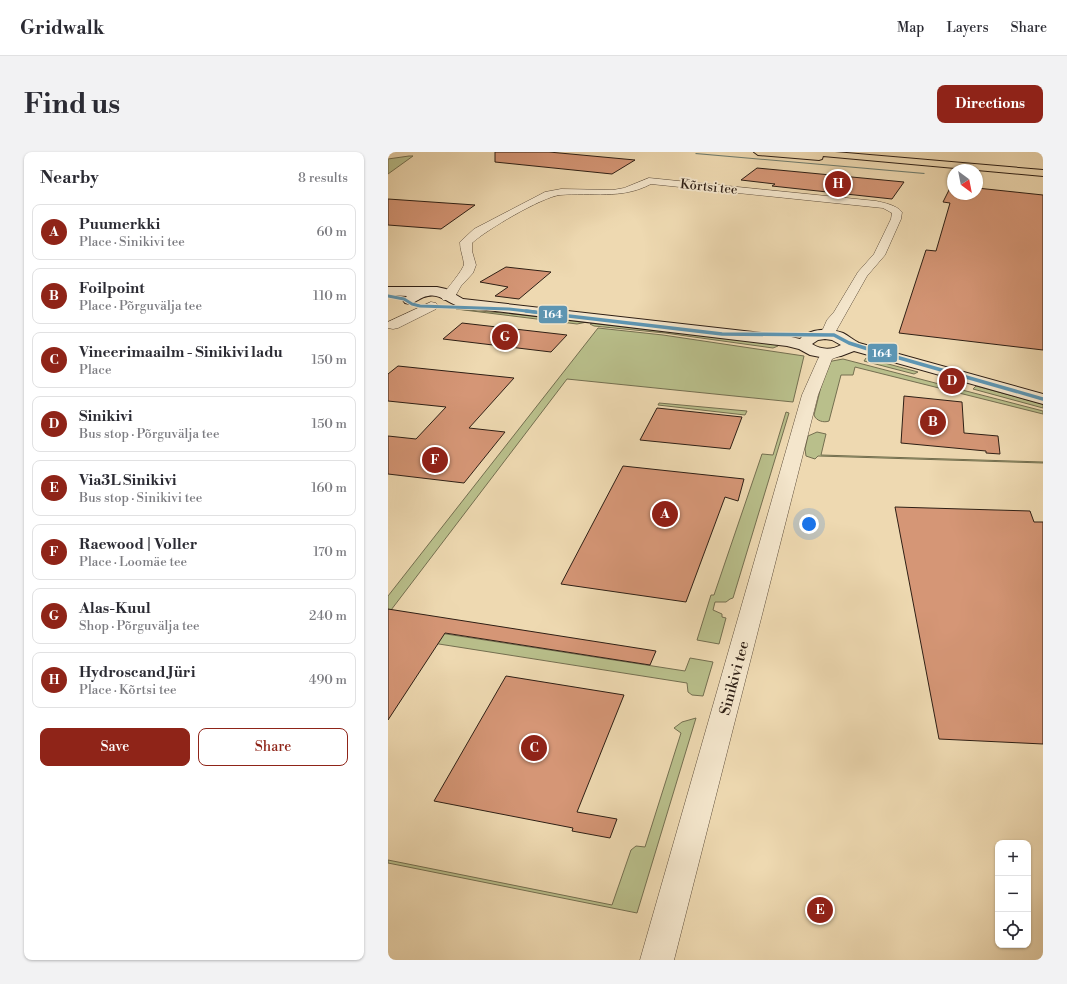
<!DOCTYPE html>
<meta charset="utf-8">
<style>
body{margin:0;font-family:"Libre Bodoni",serif;background:#f2f2f3;color:#2b2b33}
.controls{position:absolute;right:12px;bottom:12px;display:grid;overflow:hidden;border-radius:8px;box-shadow:0 1px 3px #0004}
.controls button{width:36px;height:36px;display:grid;place-items:center;padding:0;border:0;border-bottom:1px solid #e1e1e2;background:#fff;color:#2b2b33;font:20px sans-serif}
.compass{position:absolute;left:559px;top:12px;width:36px;height:36px;border-radius:50%;background:#fff;box-shadow:0 1px 3px #0004;rotate:148deg}
.you{position:absolute;left:421px;top:372px;width:14px;height:14px;margin:-10px;border:3px solid #fff;border-radius:50%;background:#1a73e8;box-shadow:0 0 0 6px #1a73e833}
.badge{display:grid;place-items:center;width:26px;height:26px;border-radius:50%;background:#8f2418;color:#fff;font-size:13px;font-weight:700}
.pin{position:absolute;translate:-50% -50%;border:2px solid #fff;box-shadow:0 1px 4px #0006}
.list{margin:0;padding:0;list-style:none}
h2{display:flex;justify-content:space-between;align-items:center;height:52px;margin:0;padding:0 16px;font-size:17px}
h2 small{font-size:13px;font-weight:400;color:#7c7c81}
.list li{display:grid;grid-template-columns:26px 1fr auto;gap:12px;align-items:center;box-sizing:border-box;height:56px;margin:0 8px 8px;padding:0 8px;border:1px solid #e1e1e2;border-radius:8px}
.list b{display:block;font-size:15px;white-space:nowrap}
.list p{margin:0;font-size:13px;white-space:nowrap;color:#7c7c81}
.list em{font-size:13px;font-style:normal;color:#7c7c81}
.actions{display:flex;gap:8px;padding:12px 16px}
.actions a{flex:1;padding:9px 0;border:1px solid #8f2418;border-radius:8px;text-align:center;font-size:14px;color:#8f2418}
.actions .main{background:#8f2418;color:#fff}
.icon{flex:none;width:22px;height:22px;fill:none;stroke:currentColor;stroke-width:2;stroke-linecap:round;stroke-linejoin:round}
.map{position:relative;flex:none;width:655px;height:808px;overflow:hidden;border-radius:8px}
header{display:flex;align-items:center;gap:24px;box-sizing:border-box;height:56px;padding:0 20px;background:#fff;border-bottom:1px solid #e1e1e2}
header strong{font-size:19px}
nav{display:flex;gap:22px;margin-inline-start:auto;font-size:14px}
.intro{display:flex;align-items:center;justify-content:space-between;box-sizing:border-box;height:96px;padding:0 24px}
h1{margin:0;font-size:28px}
.button{padding:10px 18px;border-radius:8px;background:#8f2418;color:#fff;font-size:14px;font-weight:700}
main{display:flex;gap:24px;padding:0 24px}
aside{flex:1;background:#fff;border-radius:8px;box-shadow:0 1px 3px #0004}
.map>svg:first-child{display:block}
</style>
<header>
<strong>Gridwalk</strong>
<nav><a>Map</a><a>Layers</a><a>Share</a></nav>
</header>
<div class="intro"><h1>Find us</h1><a class="button">Directions</a></div>
<main>
<aside>
<h2>Nearby<small>8 results</small></h2>
<ul class="list">
<li><span class="badge">A</span><div><b>Puumerkki</b><p>Place · Sinikivi tee</p></div><em>60 m</em></li>
<li><span class="badge">B</span><div><b>Foilpoint</b><p>Place · Põrguvälja tee</p></div><em>110 m</em></li>
<li><span class="badge">C</span><div><b>Vineerimaailm - Sinikivi ladu</b><p>Place</p></div><em>150 m</em></li>
<li><span class="badge">D</span><div><b>Sinikivi</b><p>Bus stop · Põrguvälja tee</p></div><em>150 m</em></li>
<li><span class="badge">E</span><div><b>Via3L Sinikivi</b><p>Bus stop · Sinikivi tee</p></div><em>160 m</em></li>
<li><span class="badge">F</span><div><b>Raewood | Voller</b><p>Place · Loomäe tee</p></div><em>170 m</em></li>
<li><span class="badge">G</span><div><b>Alas-Kuul</b><p>Shop · Põrguvälja tee</p></div><em>240 m</em></li>
<li><span class="badge">H</span><div><b>Hydroscand Jüri</b><p>Place · Kõrtsi tee</p></div><em>490 m</em></li>
</ul>
<div class="actions"><a class="main">Save</a><a>Share</a></div>
</aside>
<div class="map">
<svg width="655" height="808" viewBox="0 0 655 808">
<rect width="100%" height="100%" fill="#eed9b1"/>
<filter id="stains"><feTurbulence type="fractalNoise" baseFrequency=".005" numOctaves="4"/><feColorMatrix values="0 0 0 0 .2 0 0 0 0 .09 0 0 0 0 .02 0 0 0 .5 -.17"/></filter>
<radialGradient id="worn" r=".72"><stop offset=".6" stop-color="#630" stop-opacity="0"/><stop offset="1" stop-color="#630" stop-opacity=".3"/></radialGradient>
<!-- green -->
<path fill="#b9bf8b" stroke="#746f50" d="M 21,4 L 25,4 L 0,22 L 0,7 Z
M 68,157 L 138,163 L 199,170 L 189,172 Z
M 204,171 L 390,191 L 390,194 L 385,196 L 277,181 L 206,174 L 202,172 Z
M 210,176 L 275,183 L 416,204 L 405,250 L 179,227 L 0,462 L 0,444 Z
M 478,206 L 530,220 L 526,222 L 476,209 Z
M 455,207 L 655,259 L 655,262 L 467,215 L 465,223 L 453,223 L 441,269 C 436,271 428,269 426,263 L 439,210 Z
M 588,234 L 655,252 L 655,256 L 585,237 Z
M 271,251 L 359,259 L 357,263 L 270,253 Z
M 398,260 L 401,261 L 345,446 L 342,447 L 338,450 L 327,450 L 325,458 L 334,462 L 334,465 L 338,466 L 331,492 L 309,488 L 323,443 L 326,443 L 374,302 L 385,303 Z
M 429,280 L 438,282 L 433,303 L 655,310 L 655,311 L 430,304 L 427,307 L 418,304 L 417,297 L 420,284 Z
M 0,473 L 297,519 L 302,506 L 325,510 L 315,544 L 304,543 L 300,540 L 299,531 L 0,484 Z
M 308,566 L 249,761 L 0,711 L 0,708 L 224,753 L 243,698 L 248,694 L 257,695 L 293,581 L 286,576 L 294,570 Z"/>
<g fill="none" stroke-linecap="round" stroke-linejoin="round">
<!-- stream -->
<path fill="#6f7c6e" fill-rule="evenodd" d="M 307,2 L 308,1 L 537,21 L 536,22 Z"/>
</g>
<!-- building -->
<path fill="#d59676" stroke="#2e1f15" d="M 107,0 L 161,0 L 247,8 L 224,22 L 107,10 Z
M 369,16 L 401,19 L 516,30 L 504,47 L 384,34 L 387,32 L 353,28 Z
M 563,34 L 565,34 L 565,42 L 589,42 L 589,36 L 655,43 L 655,198 L 511,181 L 538,98 L 548,99 L 562,51 L 555,50 Z
M 0,47 L 87,53 L 53,77 L 0,73 Z
M 118,115 L 163,120 L 131,147 L 107,144 L 120,135 L 92,130 Z
M 74,171 L 179,183 L 163,200 L 55,187 Z
M 10,214 L 126,226 L 81,276 L 117,280 L 76,331 L 0,322 L 0,284 L 28,287 L 58,255 L 0,249 L 0,222 Z
M 516,244 L 574,250 L 576,281 L 610,284 L 612,302 L 598,301 L 598,299 L 513,291 Z
M 269,256 L 354,265 L 342,297 L 252,288 Z
M 235,314 L 356,327 L 350,349 L 337,345 L 298,450 L 173,432 Z
M 507,355 L 642,359 L 646,370 L 655,370 L 655,592 L 551,587 Z
M 0,457 L 268,499 L 262,513 L 57,481 L 0,568 Z
M 118,524 L 236,543 L 189,660 L 229,667 L 222,686 L 184,679 L 185,676 L 46,649 Z"/>
<g fill="none" stroke-linecap="round" stroke-linejoin="round">
<!-- street casing -->
<g stroke="#5e4e3c" stroke-width="1">
<path id="street" d="M 261,26 L 488,49 C 497,51 508,53 514,60 L 513,67 L 497,103 L 479,124 L 448,179 C 444,185 438,187 431,185 L 429,182 L 435,177 L 439,168 L 446,160 L 470,120 L 486,102 L 503,67 L 504,61 L 495,56 L 263,32 C 233,48 204,40 172,43 C 154,45 98,78 84,91 L 84,99 L 88,113 L 85,121 L 73,134 L 65,148 L 55,148 L 53,145 C 58,138 76,117 76,112 C 75,104 72,98 72,90 L 86,77 L 157,40 L 173,37 L 225,38 L 236,36 Z
M 43,150 L 48,151 L 50,154 L 48,157 L 10,176 L 5,177 L 0,176 L 0,170 Z
M 447,197 L 452,198 L 454,201 L 452,204 L 444,207 L 430,243 L 286,808 L 252,808 L 414,243 L 430,207 L 434,201 Z"/>
</g>
<!-- secondary casing -->
<g stroke="#2e1f15" stroke-width="2">
<path id="secondary" d="M 0,135 L 49,135 L 58,137 L 75,147 L 399,184 L 412,187 C 422,176 441,176 455,181 C 461,184 465,188 471,191 L 655,242 L 655,252 L 466,199 L 453,204 L 437,206 L 422,203 L 411,197 L 399,194 L 73,155 C 61,152 52,141 40,144 C 32,145 29,150 22,152 L 17,151 L 15,148 L 19,144 L 0,143 ZM 437,187 L 444,188 L 453,193 C 444,198 433,198 424,192 L 430,188 Z"/>
</g>
<!-- highway casing -->
<g stroke="#2e1f15" stroke-width="2">
<path id="highway" d="M 366,0 L 447,0 L 655,18 L 655,24 L 435,4 L 434,7 L 431,8 L 370,3 Z"/>
</g>
<!-- street -->
<use href="#street" fill="#f4e6cc" fill-rule="evenodd"/>
<!-- secondary -->
<use href="#secondary" fill="#f4e6cc" fill-rule="evenodd"/>
<!-- highway -->
<use href="#highway" fill="#eed9b1" fill-rule="evenodd"/>
<!-- bus-1-far1 casing -->
<g stroke="#f4e6cc" stroke-width="4.5">
<path id="bus-1-far1" d="M 0,144 L 16,147 L 24,152 L 32,154 L 121,157 L 147,160"/>
</g>
<!-- bus-1 casing -->
<g stroke="#f4e6cc" stroke-width="5.5">
<path id="bus-1" d="M 138,159 L 334,182 L 446,183 L 461,191 L 480,197 L 655,247"/>
</g>
<!-- bus-1-far1 -->
<use href="#bus-1-far1" stroke="#5d95b2" stroke-width="3"/>
<!-- bus-1 -->
<use href="#bus-1" stroke="#5d95b2" stroke-width="3.5"/>
</g>
<g text-anchor="middle" stroke-width="3.5" stroke-linejoin="round" paint-order="stroke">
<!-- far-street labels -->
<g font-size="13" fill="#2e1f15" stroke="#f4e6cc">
<text transform="translate(321 34) rotate(6)" y="5">Kõrtsi tee</text>
</g>
<!-- street labels -->
<g font-size="15" fill="#2e1f15" stroke="#f4e6cc">
<text transform="translate(346 526) rotate(-75)" y="5">Sinikivi tee</text>
</g>
</g>
<g stroke="#f4e6cc" stroke-width="1.5">
<rect x="150" y="153" width="30" height="19" rx="4" fill="#5d95b2"/>
<rect x="479" y="191" width="31" height="20" rx="4" fill="#5d95b2"/>
</g>
<g font-size="11" text-anchor="middle" font-weight="bold" fill="#fff">
<text x="165" y="166">164</text>
<text x="494" y="205">164</text>
</g>
<rect width="100%" height="100%" filter="url(#stains)"/>
<rect width="100%" height="100%" fill="url(#worn)"/>
</svg>
<div class="controls">
<button>+</button>
<button>−</button>
<button><svg class="icon" aria-label="locate" viewBox="0 0 24 24"><circle cx="12" cy="12" r="6"/><path d="M12 2v4M12 18v4M2 12h4M18 12h4"/></svg></button>
</div>
<svg class="compass" viewBox="-18 -18 36 36"><path d="M0-13l5 13h-10z" fill="#e53935"/><path d="M0 13l5-13h-10z" fill="#7c7c81"/></svg>
<div class="you"></div>
<div class="pin badge" style="left:277px;top:362px">A</div>
<div class="pin badge" style="left:545px;top:270px">B</div>
<div class="pin badge" style="left:146px;top:596px">C</div>
<div class="pin badge" style="left:564px;top:229px">D</div>
<div class="pin badge" style="left:432px;top:758px">E</div>
<div class="pin badge" style="left:47px;top:308px">F</div>
<div class="pin badge" style="left:117px;top:185px">G</div>
<div class="pin badge" style="left:450px;top:32px">H</div>
</div>
</main>
